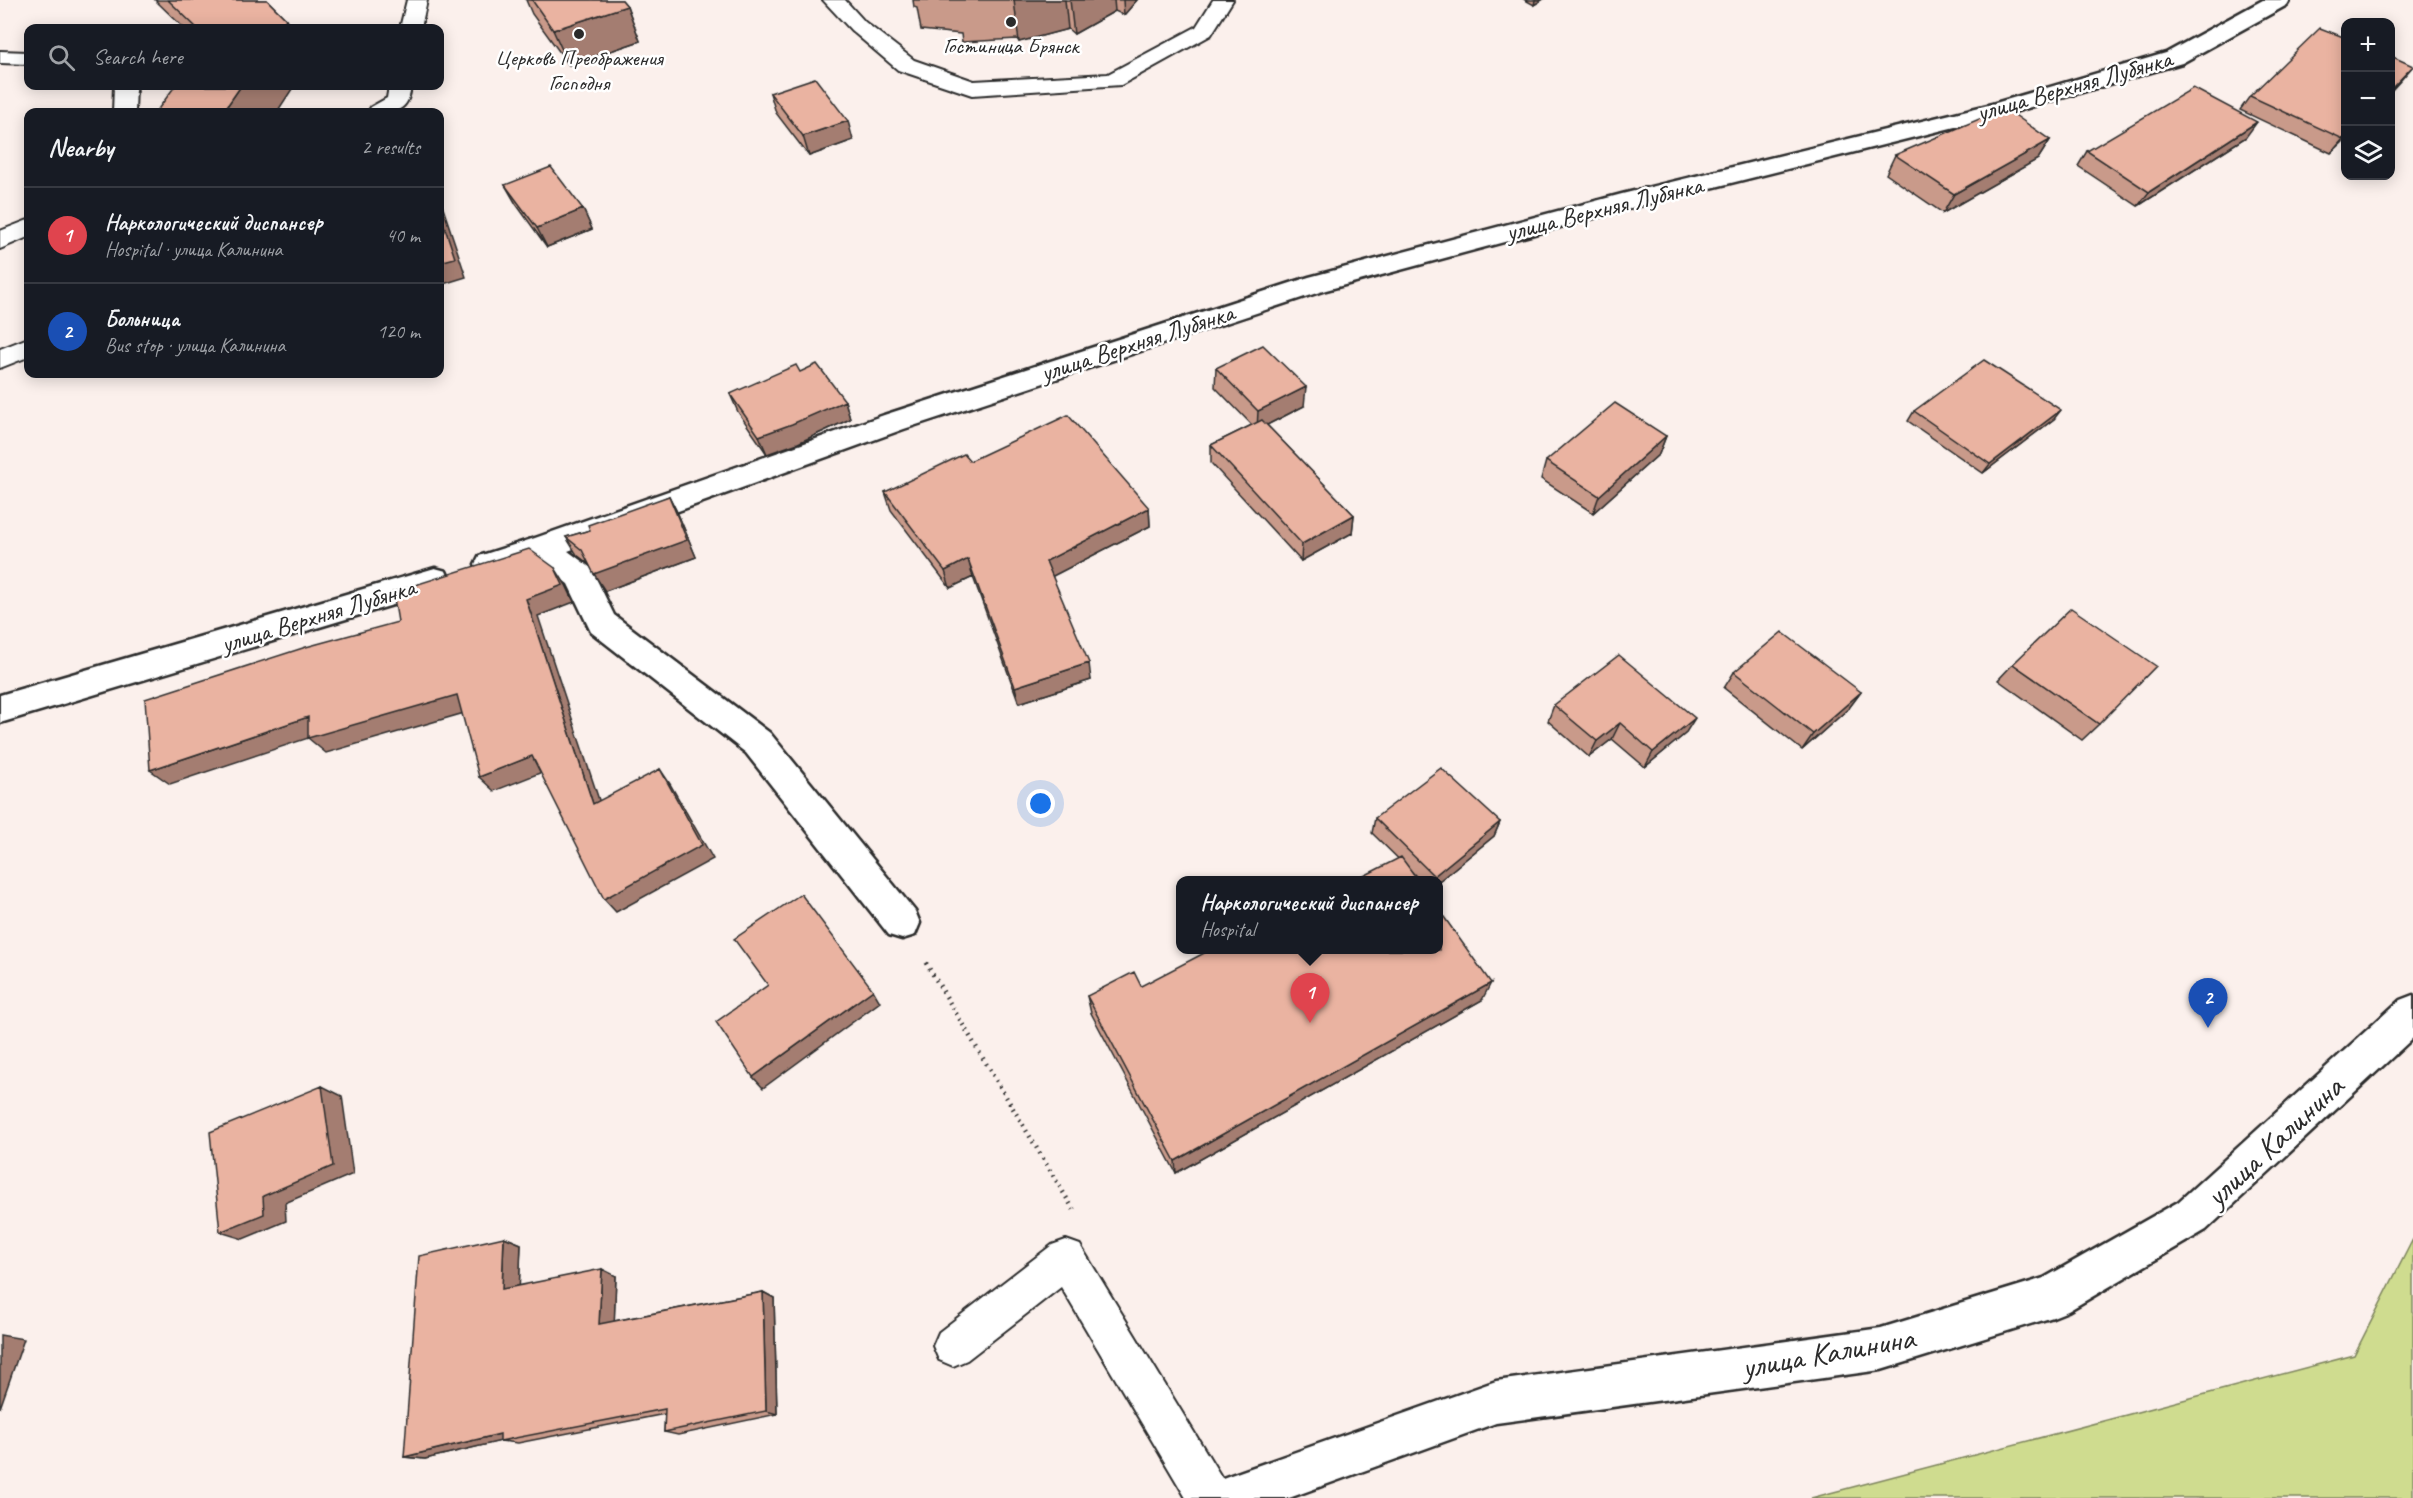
<!DOCTYPE html>
<meta charset="utf-8">
<style>
body{margin:0;font-family:Caveat,sans-serif;background:#242831;color:#f1f3f6}
.controls{position:absolute;right:18px;top:18px;display:grid;overflow:hidden;border-radius:12px;box-shadow:0 3px 15px #0003}
.controls button{width:54px;height:54px;display:grid;place-items:center;padding:0;border:0;border-bottom:2px solid #363941;background:#171b24;color:#f1f3f6;font:30px sans-serif}
.you{position:absolute;left:1041px;top:804px;width:21px;height:21px;margin:-15px;border:4px solid #fff;border-radius:50%;background:#1a73e8;box-shadow:0 0 0 9px #1a73e833}
.badge{display:grid;place-items:center;width:39px;height:39px;border-radius:50%;background:#0b8043;color:#fff;font-size:20px;font-weight:700}
.pin{position:absolute;translate:-50% -50px;filter:drop-shadow(0 2px 3px #0008)}
.pin::after{content:'';position:absolute;top:32px;width:21px;height:18px;background:inherit;clip-path:polygon(0 0,100% 0,50% 100%)}
.popup{position:absolute;left:1176px;top:876px;width:267px;height:78px;box-sizing:border-box;display:grid;place-content:center;border-radius:12px;background:#171b24;filter:drop-shadow(0 2px 4px #0005);font-size:20px;white-space:nowrap;color:#9ea1a6}
.popup b{font-size:22px;color:#f1f3f6}
.popup::after{content:'';position:absolute;left:50%;top:100%;margin-left:-12px;border:12px solid transparent;border-top-color:#171b24}
.list{margin:0;padding:0;list-style:none}
h2{display:flex;justify-content:space-between;align-items:center;height:78px;margin:0;padding:0 24px;font-size:26px}
h2 small{font-size:20px;font-weight:400;color:#9ea1a6}
.list li{display:grid;grid-template-columns:39px 1fr auto;gap:18px;align-items:center;box-sizing:border-box;height:96px;padding:0 24px;border-top:2px solid #363941}
.list b{display:block;font-size:22px;white-space:nowrap}
.list p{margin:0;font-size:20px;white-space:nowrap;color:#9ea1a6}
.list em{font-size:20px;font-style:normal;color:#9ea1a6}
.icon{flex:none;width:33px;height:33px;fill:none;stroke:currentColor;stroke-width:2;stroke-linecap:round;stroke-linejoin:round}
.map{position:relative;flex:none;width:2413px;height:1498px;overflow:hidden}
.search{position:absolute;background:#171b24;box-shadow:0 3px 15px #0003;left:24px;top:24px;width:420px;height:66px;display:flex;align-items:center;gap:15px;box-sizing:border-box;padding:0 21px;border-radius:12px;color:#9ea1a6;font-size:22px}
.panel{position:absolute;background:#171b24;box-shadow:0 3px 15px #0003;left:24px;top:108px;width:420px;height:270px;border-radius:12px}
.map>svg:first-child{display:block}
</style>
<div class="map">
<svg width="2413" height="1498" viewBox="0 0 2413 1498">
<rect width="100%" height="100%" fill="#fbf0ec"/>
<filter id="ink" filterUnits="userSpaceOnUse"><feTurbulence type="fractalNoise" baseFrequency=".0167" numOctaves="2"/><feDisplacementMap in="SourceGraphic" scale="12" xChannelSelector="R" yChannelSelector="G"/><feConvolveMatrix kernelMatrix="1 2 1 2 8 2 1 2 1" color-interpolation-filters="sRGB"/></filter>
<g filter="url(#ink)">
<!-- green -->
<path fill="#cfdc8f" stroke="#7d845d" stroke-width="1.5" d="M 2413,1239 L 2413,1498 L 1811,1498 L 2354,1355 Z"/>
<g fill="none" stroke-linecap="round" stroke-linejoin="round">
<!-- service casing -->
<g stroke="#2b2b2b" stroke-width="4">
<path id="service" d="M 407,0 L 427,0 L 421,28 L 400,28 Z
M 823,0 L 845,0 L 865,22 L 914,60 L 974,81 L 1108,74 L 1196,27 L 1213,0 L 1233,0 L 1211,35 L 1121,85 L 972,95 L 898,70 L 851,30 Z
M 0,51 L 28,52 L 28,64 L 0,63 Z
M 114,86 L 136,86 L 135,112 L 113,112 Z
M 389,86 L 411,86 C 408,115 393,112 368,112 L 371,107 L 387,98 Z
M 28,220 L 28,237 L 0,249 L 0,231 Z
M 28,338 L 28,357 L 0,368 L 0,349 Z
M 1066,1240 L 1080,1245 L 1225,1483 L 1231,1498 L 1186,1498 L 1061,1287 L 967,1360 L 953,1366 L 939,1360 L 933,1346 L 939,1332 L 1052,1245 Z"/>
</g>
<!-- minor casing -->
<g stroke="#2b2b2b" stroke-width="5">
<path id="minor" d="M 2263,0 L 2290,0 L 2287,5 L 2182,63 L 2007,114 L 1623,210 L 1326,290 L 904,429 L 568,551 L 591,568 L 614,615 L 770,733 L 915,911 L 920,923 L 915,935 L 902,939 L 889,935 L 746,753 L 591,632 L 568,584 L 538,561 L 490,576 L 479,572 L 475,564 L 479,556 L 535,538 L 884,415 L 1309,277 L 1622,194 L 1992,104 L 2166,53 Z
M 435,568 L 446,571 L 450,580 L 446,589 L 0,723 L 0,695 Z"/>
</g>
<!-- primary casing -->
<g stroke="#2b2b2b" stroke-width="5">
<path id="primary" d="M 2413,995 L 2413,1038 L 2206,1230 L 2068,1311 L 2053,1317 L 1881,1370 L 1496,1423 L 1289,1498 L 1206,1498 L 1212,1482 L 1228,1476 L 1496,1381 L 1881,1328 L 2044,1278 L 2178,1202 L 2400,1000 Z"/>
</g>
<!-- path -->
<path stroke="#2b2b2b" stroke-width="4.5" stroke-dasharray="1.5 5" stroke-linecap="butt" d="M 926,963 L 1075,1212"/>
<!-- service -->
<use href="#service" fill="#fff" fill-rule="evenodd"/>
<!-- minor -->
<use href="#minor" fill="#fff" fill-rule="evenodd"/>
<!-- primary -->
<use href="#primary" fill="#fff" fill-rule="evenodd"/>
</g>
<!-- wall -->
<path fill="#c99a8a" stroke="#2b2b2b" stroke-width="1.5" d="M 155,0 L 267,0 L 286,19 L 291,28 L 184,28 Z
M 526,0 L 622,0 L 627,6 L 640,41 L 569,65 L 532,14 Z
M 913,0 L 1137,0 L 1124,15 L 1115,11 L 1074,34 L 1068,29 L 1019,42 L 1017,39 L 962,42 L 961,34 L 921,30 L 917,8 L 914,7 Z
M 1525,0 L 1542,0 L 1534,5 Z
M 2346,38 L 2346,139 L 2331,153 L 2240,110 L 2250,96 Z
M 770,93 L 853,140 L 809,156 L 776,113 Z
M 2246,137 L 2138,206 L 2078,166 L 2087,151 Z
M 2050,140 L 2038,159 L 1943,213 L 1886,174 L 1895,155 Z
M 505,185 L 583,209 L 592,229 L 547,247 L 516,204 Z
M 1216,368 L 1304,406 L 1267,425 L 1354,515 L 1352,533 L 1301,561 L 1211,463 L 1211,445 L 1252,425 L 1215,387 Z
M 730,394 L 845,401 L 850,419 L 798,443 L 767,454 L 738,412 Z
M 1914,411 L 2054,419 L 1983,473 L 1908,421 Z
M 1666,436 L 1659,454 L 1593,513 L 1541,479 L 1546,461 Z
M 970,461 L 1149,508 L 1150,526 L 1052,576 L 1091,680 L 1019,703 L 973,577 L 950,588 L 891,510 L 885,492 Z
M 669,496 L 678,514 L 696,557 L 605,591 L 589,564 L 577,555 L 566,537 L 590,530 Z
M 2013,664 L 2099,724 L 2082,740 L 1998,680 Z
M 1734,672 L 1861,692 L 1849,708 L 1802,750 L 1724,688 Z
M 1554,705 L 1685,734 L 1645,767 L 1612,739 L 1589,757 L 1548,721 Z
M 1375,818 L 1500,822 L 1494,836 L 1439,881 L 1439,880 L 1420,880 L 1372,833 Z
M 1141,986 L 1482,1000 L 1176,1173 L 1091,1013 L 1087,996 Z
M 504,1237 L 521,1244 L 519,1286 L 616,1276 L 614,1321 L 763,1292 L 774,1298 L 777,1414 L 678,1435 L 664,1432 L 665,1414 L 518,1443 L 500,1441 L 425,1459 L 404,1457 Z"/>
<!-- shaded-wall -->
<path fill="#a47d71" stroke="#2b2b2b" stroke-width="1.5" d="M 1014,0 L 1065,0 L 1068,29 L 1019,42 Z
M 1070,0 L 1114,0 L 1115,11 L 1074,34 Z
M 1123,0 L 1137,0 L 1124,15 Z
M 1535,0 L 1542,0 L 1534,5 Z
M 627,6 L 640,41 L 569,65 L 553,30 Z
M 286,19 L 291,28 L 279,28 Z
M 2413,66 L 2401,80 L 2391,91 L 2391,89 Z
M 241,86 L 294,86 L 277,112 L 223,112 Z
M 848,121 L 853,140 L 809,156 L 803,136 Z
M 2257,122 L 2246,137 L 2138,206 L 2149,192 Z
M 2346,137 L 2346,139 L 2331,153 L 2343,139 Z
M 2050,140 L 2038,159 L 1943,213 L 1954,194 Z
M 440,199 L 466,277 L 440,285 Z
M 583,209 L 592,229 L 547,247 L 537,228 Z
M 1306,387 L 1304,406 L 1257,430 L 1258,411 Z
M 845,401 L 850,419 L 798,443 L 767,454 L 759,436 Z
M 2061,410 L 2054,419 L 1983,473 L 1990,464 Z
M 1666,436 L 1659,454 L 1593,513 L 1599,496 Z
M 669,496 L 678,514 L 696,557 L 605,591 L 594,574 Z
M 1149,508 L 1150,526 L 1049,578 L 1046,561 Z
M 1354,515 L 1352,533 L 1301,561 L 1302,544 Z
M 968,559 L 973,577 L 950,588 L 945,571 Z
M 555,568 L 566,585 L 574,602 L 538,616 L 605,818 L 593,804 L 526,599 Z
M 1089,663 L 1091,680 L 1019,703 L 1015,687 Z
M 1861,692 L 1849,708 L 1802,750 L 1813,734 Z
M 457,695 L 471,711 L 326,753 L 308,738 L 170,784 L 150,770 L 308,717 Z
M 1695,718 L 1685,734 L 1645,767 L 1653,752 Z
M 1620,723 L 1612,739 L 1589,757 L 1597,741 Z
M 532,756 L 545,771 L 494,791 L 479,777 Z
M 660,769 L 670,784 L 713,859 L 616,912 L 604,899 Z
M 1500,822 L 1494,836 L 1439,881 L 1439,880 L 1432,880 L 1434,876 Z
M 1491,983 L 1482,1000 L 1176,1173 L 1175,1161 Z
M 873,990 L 880,1002 L 763,1088 L 753,1077 Z
M 322,1086 L 342,1096 L 353,1174 L 285,1203 L 286,1221 L 243,1239 L 220,1232 L 263,1196 Z
M 504,1237 L 521,1244 L 519,1295 L 502,1289 Z
M 602,1269 L 616,1276 L 614,1330 L 599,1324 Z
M 763,1292 L 774,1298 L 777,1414 L 766,1411 Z
M 0,1335 L 24,1339 L 0,1408 Z
M 500,1434 L 518,1437 L 425,1459 L 404,1457 Z"/>
<!-- building -->
<path fill="#eab3a1" stroke="#2b2b2b" stroke-width="1.5" d="M 168,0 L 267,0 L 286,19 L 279,28 L 197,28 Z
M 532,0 L 622,0 L 627,6 L 553,30 Z
M 2320,28 L 2346,38 L 2346,137 L 2343,139 L 2250,96 Z
M 2391,56 L 2413,66 L 2391,89 Z
M 815,78 L 848,121 L 803,136 L 770,93 Z
M 175,86 L 241,86 L 223,112 L 156,112 Z
M 2193,88 L 2257,122 L 2149,192 L 2087,151 Z
M 2005,108 L 2050,140 L 1954,194 L 1895,155 Z
M 551,167 L 583,209 L 537,228 L 505,185 Z
M 440,213 L 455,258 L 440,262 Z
M 1263,345 L 1306,387 L 1258,411 L 1216,368 Z
M 1984,360 L 2061,410 L 1990,464 L 1914,411 Z
M 817,364 L 845,401 L 792,424 L 759,436 L 730,394 L 796,365 L 800,372 Z
M 1615,403 L 1666,436 L 1599,496 L 1546,461 Z
M 1068,415 L 1149,508 L 1046,561 L 1089,663 L 1015,687 L 968,559 L 945,571 L 885,492 L 964,454 L 970,461 Z
M 1262,420 L 1354,515 L 1302,544 L 1211,445 Z
M 669,496 L 687,540 L 594,574 L 582,550 L 566,537 L 590,530 L 588,525 Z
M 529,549 L 555,568 L 563,585 L 526,599 L 593,804 L 660,769 L 702,845 L 604,899 L 532,756 L 479,777 L 457,695 L 308,738 L 308,717 L 150,770 L 145,699 L 306,647 L 398,622 L 393,592 Z
M 2071,608 L 2156,666 L 2099,724 L 2013,664 Z
M 1782,632 L 1861,692 L 1813,734 L 1734,672 Z
M 1619,655 L 1695,718 L 1653,752 L 1620,723 L 1597,741 L 1554,705 Z
M 1441,768 L 1500,822 L 1434,876 L 1375,818 Z
M 1401,857 L 1418,880 L 1356,880 Z
M 801,894 L 873,990 L 753,1077 L 716,1022 L 768,985 L 734,939 Z
M 1439,910 L 1491,983 L 1175,1161 L 1087,996 L 1134,972 L 1141,986 L 1210,950 L 1439,950 Z
M 322,1086 L 333,1166 L 263,1196 L 264,1214 L 220,1232 L 210,1132 Z
M 504,1237 L 502,1289 L 602,1269 L 599,1324 L 763,1292 L 766,1411 L 664,1432 L 665,1409 L 500,1441 L 500,1434 L 404,1457 L 419,1256 Z"/>
</g>
<!-- markers -->
<g fill="#2b2b2b" stroke="#fff" stroke-width="2">
<circle cx="1011" cy="22" r="6"/>
<circle cx="579" cy="34" r="6"/>
</g>
<g text-anchor="middle" stroke-width="5" stroke-linejoin="round" paint-order="stroke">
<!-- far-poi labels -->
<g font-size="22" fill="#2b2b2b" stroke="#fff">
<text x="1011" y="53">Гостиница Брянск</text>
<text x="579" y="65">Церковь Преображения<tspan x="579" dy="25">Господня</tspan></text>
</g>
<!-- street labels -->
<g font-size="26" fill="#2b2b2b" stroke="#fff">
<text transform="translate(2074 85) rotate(-16)" y="9">улица Верхняя Лубянка</text>
<text transform="translate(1604 208) rotate(-14)" y="9">улица Верхняя Лубянка</text>
<text transform="translate(1137 342) rotate(-18)" y="9">улица Верхняя Лубянка</text>
<text transform="translate(318 615) rotate(-17)" y="9">улица Верхняя Лубянка</text>
</g>
<!-- near-street labels -->
<g font-size="32" fill="#2b2b2b" stroke="#fff">
<text transform="translate(2274 1141) rotate(-43)" y="11">улица Калинина</text>
<text transform="translate(1828 1352) rotate(-10)" y="11">улица Калинина</text>
</g>
</g>
</svg>
<div class="controls">
<button>+</button>
<button>−</button>
<button><svg class="icon" aria-label="layers" viewBox="0 0 24 24"><path d="M12 4l9 5-9 5-9-5zM3 14l9 5 9-5"/></svg></button>
</div>
<div class="you"></div>
<div class="pin badge" style="left:1310px;top:1023px;background:#e0444e">1</div>
<div class="popup"><b>Наркологический диспансер</b>Hospital</div>
<div class="pin badge" style="left:2208px;top:1028px;background:#1a4fb4">2</div>
<div class="search"><svg class="icon" aria-label="search" viewBox="0 0 24 24"><circle cx="10" cy="10" r="6"/><path d="M15 15l6 6"/></svg>Search here</div>
<section class="panel">
<h2>Nearby<small>2 results</small></h2>
<ul class="list">
<li><span class="badge" style="background:#e0444e">1</span><div><b>Наркологический диспансер</b><p>Hospital · улица Калинина</p></div><em>40 m</em></li>
<li><span class="badge" style="background:#1a4fb4">2</span><div><b>Больница</b><p>Bus stop · улица Калинина</p></div><em>120 m</em></li>
</ul>
</section>
</div>
